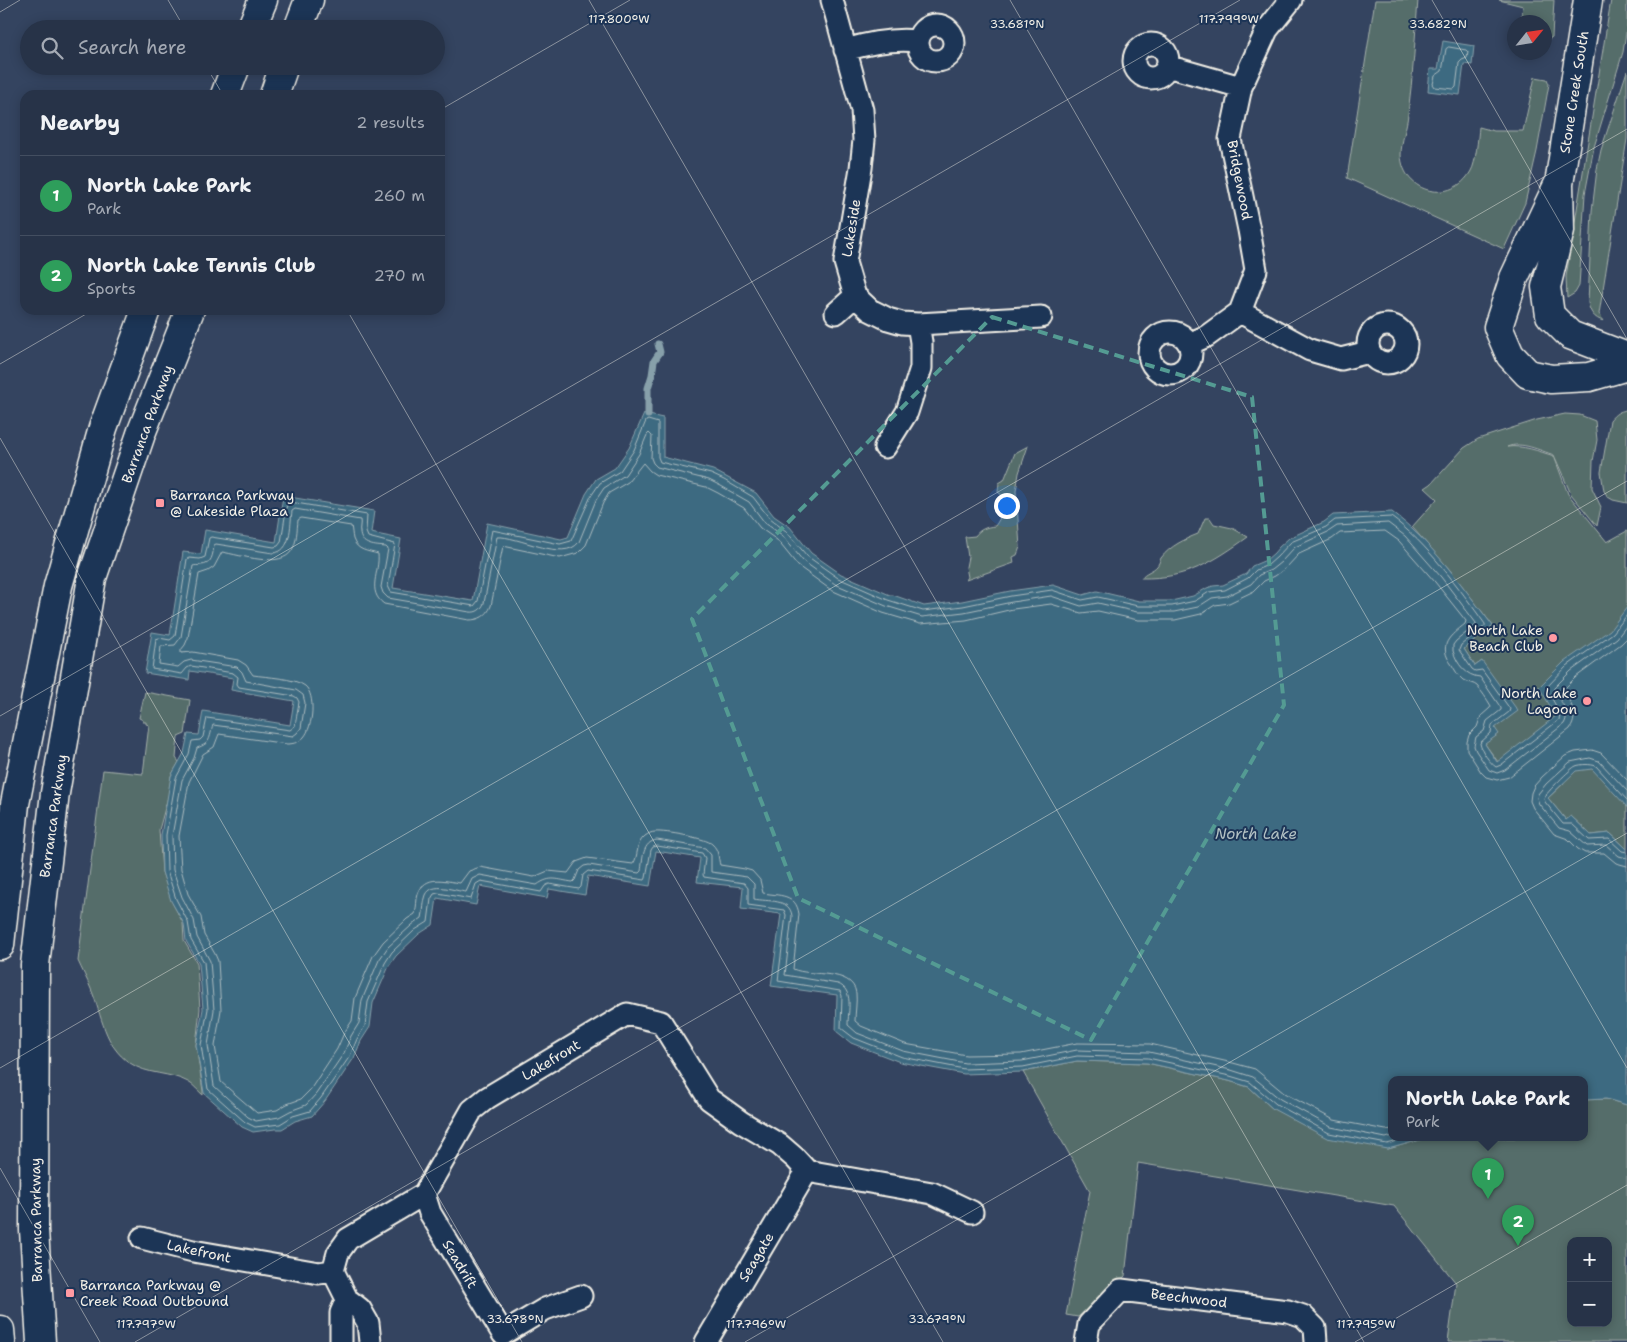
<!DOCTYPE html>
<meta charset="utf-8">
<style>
body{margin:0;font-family:"Shantell Sans",sans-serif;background:#333f52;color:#f1f3f6}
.controls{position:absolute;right:15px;bottom:15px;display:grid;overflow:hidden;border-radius:10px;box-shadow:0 2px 12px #0003}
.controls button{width:45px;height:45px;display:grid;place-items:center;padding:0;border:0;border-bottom:1px solid #434e60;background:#273348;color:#f1f3f6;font:25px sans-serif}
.compass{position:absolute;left:1507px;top:15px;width:45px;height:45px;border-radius:50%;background:#273348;box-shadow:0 2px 12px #0003;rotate:60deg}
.you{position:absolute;left:1006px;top:505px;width:18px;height:18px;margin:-12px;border:4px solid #fff;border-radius:50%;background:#1a73e8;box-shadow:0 0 0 8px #1a73e833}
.badge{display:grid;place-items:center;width:32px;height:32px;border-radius:50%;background:#ff9aa2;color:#fff;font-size:16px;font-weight:700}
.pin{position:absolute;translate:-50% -41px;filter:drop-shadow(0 1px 2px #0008)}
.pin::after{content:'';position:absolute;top:26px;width:18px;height:15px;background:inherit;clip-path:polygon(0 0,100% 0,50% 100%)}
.popup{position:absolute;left:1388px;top:1076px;width:200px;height:65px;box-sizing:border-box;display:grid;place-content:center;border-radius:10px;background:#273348;filter:drop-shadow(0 1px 4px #0005);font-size:16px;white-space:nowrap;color:#a4aab4}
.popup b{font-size:19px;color:#f1f3f6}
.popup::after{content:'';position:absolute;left:50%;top:100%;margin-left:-10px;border:10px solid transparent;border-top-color:#273348}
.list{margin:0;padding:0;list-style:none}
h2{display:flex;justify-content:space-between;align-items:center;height:65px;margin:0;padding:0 20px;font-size:21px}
h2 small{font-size:16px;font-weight:400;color:#a4aab4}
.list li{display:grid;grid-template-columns:32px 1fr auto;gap:15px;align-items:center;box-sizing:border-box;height:80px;padding:0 20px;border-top:1px solid #434e60}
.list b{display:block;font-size:19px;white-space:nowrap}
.list p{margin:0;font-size:16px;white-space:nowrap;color:#a4aab4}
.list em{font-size:16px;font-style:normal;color:#a4aab4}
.icon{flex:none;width:28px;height:28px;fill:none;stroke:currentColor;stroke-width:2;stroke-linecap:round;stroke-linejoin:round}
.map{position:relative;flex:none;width:1627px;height:1342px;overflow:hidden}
.search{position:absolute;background:#273348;box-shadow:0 2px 12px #0003;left:20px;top:20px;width:425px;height:55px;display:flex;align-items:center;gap:12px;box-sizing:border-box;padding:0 18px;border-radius:28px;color:#a4aab4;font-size:19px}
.panel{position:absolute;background:#273348;box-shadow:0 2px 12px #0003;left:20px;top:90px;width:425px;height:225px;border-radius:15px}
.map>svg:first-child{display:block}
</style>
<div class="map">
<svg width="1627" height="1342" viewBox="0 0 1627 1342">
<rect width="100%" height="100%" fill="#344460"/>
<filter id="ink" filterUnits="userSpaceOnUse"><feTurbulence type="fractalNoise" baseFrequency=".02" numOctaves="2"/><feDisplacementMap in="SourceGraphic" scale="10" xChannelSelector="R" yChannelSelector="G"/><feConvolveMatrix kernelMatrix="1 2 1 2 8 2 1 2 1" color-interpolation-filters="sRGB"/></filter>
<g filter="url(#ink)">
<!-- green -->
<path fill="#546d6a" stroke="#a4afa9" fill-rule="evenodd" d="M 1375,0 L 1418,0 C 1415,38 1413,76 1408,114 C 1407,127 1401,141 1401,155 C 1403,194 1452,205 1471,171 C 1476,163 1478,137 1479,127 L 1494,131 L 1523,131 L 1535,77 L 1547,79 L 1549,84 L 1537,151 L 1525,203 L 1504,249 L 1347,178 Z
M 1499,0 L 1554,0 L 1552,37 L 1549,39 L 1545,39 L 1544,22 L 1521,22 L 1523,6 Z
M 1611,0 L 1627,0 L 1627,26 L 1623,52 L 1594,147 L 1585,194 L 1579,286 L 1575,293 L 1567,298 L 1566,277 Z
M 1627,71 L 1627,139 L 1599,314 L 1604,321 C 1594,319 1590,312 1588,303 L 1592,211 L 1597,169 L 1601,150 Z
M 1627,410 L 1627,503 L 1613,500 L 1608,497 L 1604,491 L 1601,472 L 1610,420 C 1615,414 1619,411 1627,410 Z
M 1565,414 L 1580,415 L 1595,421 L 1597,440 L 1593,461 L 1592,488 L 1601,507 L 1597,526 L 1571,494 L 1554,455 C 1539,450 1521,441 1507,447 C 1523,445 1538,451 1554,456 L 1568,494 L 1607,542 L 1627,531 L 1627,849 L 1610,833 L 1591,835 L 1571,816 L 1566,820 L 1548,798 L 1564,783 L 1531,737 L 1498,762 L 1485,744 L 1495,728 L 1482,661 L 1475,666 L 1464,649 L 1493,626 L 1450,570 L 1412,527 L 1437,499 L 1425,488 L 1431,484 L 1464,448 L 1478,439 L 1537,420 Z
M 1028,446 L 1019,473 L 1016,491 L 1020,547 L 1017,555 L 1013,557 L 1014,563 L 966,580 L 968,577 L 966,567 L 968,557 L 965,537 L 975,536 C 980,529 986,527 995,526 C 1001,518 1005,507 1004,497 L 998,492 L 999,483 L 1004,480 L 1015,453 Z
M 1205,518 L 1210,518 L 1214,524 L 1232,528 L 1248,537 C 1213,562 1187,579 1141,578 C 1145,572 1153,571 1157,566 C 1159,564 1160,560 1161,558 C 1170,546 1185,539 1198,534 Z
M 145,692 L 190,700 L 185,734 L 178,737 L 176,758 L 179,762 L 171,776 L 169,793 L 159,830 L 162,872 L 173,904 L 183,923 L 184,941 L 197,963 L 200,1009 L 196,1045 L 203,1091 L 203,1095 C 198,1091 194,1085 188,1082 C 170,1072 147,1075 130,1063 C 104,1046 102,1015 91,989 C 87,979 82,970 78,961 L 103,770 L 143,774 L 149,725 L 146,724 L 146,722 L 143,722 L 143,720 L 139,718 Z
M 1077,1061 L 1147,1063 L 1229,1081 L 1249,1087 L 1273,1109 L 1388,1149 L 1427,1138 L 1584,1138 L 1584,1100 L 1606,1099 L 1627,1105 L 1627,1342 L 1448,1342 L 1456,1283 L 1394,1206 L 1138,1163 L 1125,1276 L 1078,1317 L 1066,1315 L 1090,1191 L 1023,1072 ZM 1571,1241 L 1608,1241 L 1608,1323 L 1571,1323 Z"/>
<!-- water -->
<path fill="#3e6a81" stroke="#87a0aa" d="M 1443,41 L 1474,46 L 1472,65 L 1464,64 L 1460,95 L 1428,91 L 1430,69 L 1438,69 Z
M 644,414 L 663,418 L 663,457 L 713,470 L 756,493 L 774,516 L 790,527 L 811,553 L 841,574 L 890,595 L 893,595 L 924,606 L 962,601 L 1010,591 L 1053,585 L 1083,595 L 1097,591 L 1139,601 L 1171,601 L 1193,596 L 1207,588 L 1213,586 L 1223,585 L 1246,574 L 1252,566 L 1266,560 L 1274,553 L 1279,547 L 1289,538 L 1324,522 L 1333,515 L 1392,512 C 1433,543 1462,586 1493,626 L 1464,649 L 1475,666 L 1482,661 L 1518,711 L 1495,728 L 1499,734 L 1485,744 L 1497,762 L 1556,716 L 1539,687 L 1564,662 L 1610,630 L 1627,607 L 1627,807 L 1592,769 L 1576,771 L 1548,798 L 1566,820 L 1571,816 L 1591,835 L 1610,833 L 1627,849 L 1627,1105 L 1606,1099 L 1584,1100 L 1584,1080 L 1392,1080 L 1392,1138 L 1427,1138 L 1388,1149 L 1327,1138 L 1273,1109 L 1249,1087 L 1229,1081 L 1147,1063 L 1077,1061 L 1023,1072 L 964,1074 L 900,1062 L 851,1043 L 836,1031 L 837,995 L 771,986 L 781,914 L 741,909 L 743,887 L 697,882 L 700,858 L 656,851 L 650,886 L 588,876 L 585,895 L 549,889 L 547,898 L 480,886 L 476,905 L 437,898 L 433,925 L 419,934 L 396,956 L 389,966 L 373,1003 L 370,1027 L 361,1041 L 354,1058 L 325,1101 L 312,1116 L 295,1121 L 282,1129 L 275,1129 L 253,1132 L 242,1127 L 204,1093 L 196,1045 L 203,1009 L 199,963 L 186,941 L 184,924 L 171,901 L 162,872 L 161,835 L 171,776 L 184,753 L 188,734 L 199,735 L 203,711 L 290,725 L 294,701 L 231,690 L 233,678 L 190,671 L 189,680 L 145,673 L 152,632 L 170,635 L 183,552 L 201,554 L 205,530 L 276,542 L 283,496 L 374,511 L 371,533 L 401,539 L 393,588 L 473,601 L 487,523 L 561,539 L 568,537 L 586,494 L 596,479 L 615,468 L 629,448 Z"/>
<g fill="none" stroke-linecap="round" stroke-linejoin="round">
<!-- shore -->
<path stroke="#abbbbf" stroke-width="1" d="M 1449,47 L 1466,50 L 1468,52 L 1467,58 L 1462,60 L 1459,63 L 1456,87 L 1454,89 L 1435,87 L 1433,84 L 1435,76 L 1442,71 L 1446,49 Z
M 1627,780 L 1601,753 L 1592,750 L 1575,752 L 1565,756 L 1542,777 L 1534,786 L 1531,793 L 1530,801 L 1533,808 L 1554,834 L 1568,839 L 1578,849 L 1585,853 L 1604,853 L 1616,863 L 1627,866
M 1627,791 L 1599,761 L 1590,758 L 1570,762 L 1546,784 L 1538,794 L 1537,798 L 1539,804 L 1559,828 L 1570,831 L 1587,846 L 1606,845 L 1619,856 L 1627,858
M 1627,800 L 1596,766 C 1591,764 1581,764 1576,766 C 1571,768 1546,793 1544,798 L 1545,802 L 1563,824 L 1572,824 L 1589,840 L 1609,839 L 1622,851 L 1627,852
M 1392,1129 L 1386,1130 L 1334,1120 L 1284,1093 L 1255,1069 L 1233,1063 L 1150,1044 L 1077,1043 L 1021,1054 L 966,1055 L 905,1044 L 861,1026 L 855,1021 C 855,1012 857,1002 856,993 C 852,968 810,977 793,969 L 799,914 C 796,893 779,896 763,893 L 760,880 L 752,871 L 745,869 L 720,865 C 718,858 719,850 712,844 C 706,838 665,831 655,832 C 651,832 648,834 645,836 C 635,844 639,856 633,864 L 587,858 L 576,862 L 568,873 L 548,871 L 534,877 L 480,867 L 469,871 L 460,883 C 445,881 425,874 418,894 C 416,900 417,907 415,914 L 407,919 L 383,942 L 373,956 L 355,998 L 352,1021 L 344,1033 L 337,1049 L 310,1090 L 301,1099 L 287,1104 L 277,1110 L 257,1113 L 221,1082 L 215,1046 L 221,1010 L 218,961 L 215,954 L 204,935 L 201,917 L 188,894 L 181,869 L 179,836 L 189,782 L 203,754 L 214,747 L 219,734 L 287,744 C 294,744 300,742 304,737 C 313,727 316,695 305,686 C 295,678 266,677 253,675 L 246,665 L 238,660 L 193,652 L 181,653 L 181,650 L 185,645 L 188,638 L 199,574 L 208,571 L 214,567 L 222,552 C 240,555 282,569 292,550 C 297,542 297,529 298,520 L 301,518 L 351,526 C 352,530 352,534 353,539 C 357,551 368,551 378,554 C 380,572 366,591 384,604 L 469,620 C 479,620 487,616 491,606 L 503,546 L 560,558 L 578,553 L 586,545 L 603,503 L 609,493 L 628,482 L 643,463 L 650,471 L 656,475 L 706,487 L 718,493 L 744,508 L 760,528 L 777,540 L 798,566 L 831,590 L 883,613 L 920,624 L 966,620 L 1013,609 L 1051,604 L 1081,613 L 1098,611 L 1138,620 L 1175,620 L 1201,614 L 1215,605 L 1229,603 L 1254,591 L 1264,581 L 1275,576 L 1286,568 L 1299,554 L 1332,539 L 1340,533 L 1385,531 L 1399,541 L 1435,582 L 1466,621 L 1465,624 C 1450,636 1437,645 1452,665 C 1455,670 1458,676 1463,680 C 1468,683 1474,683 1477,686 C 1482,692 1487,699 1491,706 L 1490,708 L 1481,716 L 1477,727 L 1469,735 L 1467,742 L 1467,750 L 1481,772 L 1486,777 L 1497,780 L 1509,777 L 1570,729 C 1579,715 1571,704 1564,691 L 1564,689 L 1576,677 L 1621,644 L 1627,638
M 1392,1136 L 1386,1138 L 1331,1127 L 1280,1099 L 1253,1077 L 1231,1070 L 1149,1052 L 1077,1050 L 1022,1061 L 965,1063 L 903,1051 L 857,1033 L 848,1025 C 848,1011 854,990 838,984 L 785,975 L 792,916 C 790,898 768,902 754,899 L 754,884 L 747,877 L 711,872 L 711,855 L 705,848 L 657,840 C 642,842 643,859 641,871 L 639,873 L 589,865 L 584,866 L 579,870 L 575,880 L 573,882 C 557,880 551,875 537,885 L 480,875 L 472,879 L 466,892 C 455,891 432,881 426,895 C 423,902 424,911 422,918 L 412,925 L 388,947 L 379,960 L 362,1000 L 359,1023 L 351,1036 L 344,1053 L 316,1094 L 306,1105 L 290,1111 L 279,1117 L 256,1121 L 248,1117 L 214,1086 L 208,1045 L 214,1010 L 210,961 L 197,937 L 194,920 L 182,897 L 173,870 L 172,836 L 182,780 L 194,758 L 197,748 C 211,743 209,739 213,725 L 293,736 L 297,733 L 301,728 L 305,703 L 303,695 L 296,690 L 246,681 L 242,672 L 237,667 L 191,660 L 184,662 L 178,667 L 159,664 L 161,646 L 175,645 L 181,637 L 193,566 C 195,565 198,566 201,565 C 212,565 213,554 214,545 L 216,544 L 273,553 C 292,552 290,525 292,511 L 295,509 L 360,520 C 361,524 359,528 360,532 C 360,546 376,546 386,547 L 388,549 L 381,587 L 383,593 L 388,598 L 470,612 C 477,613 482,609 484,603 L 497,537 C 517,535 564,563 579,542 L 596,500 L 604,488 L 625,475 L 639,454 L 647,435 L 649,433 L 652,436 L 651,458 L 653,463 L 657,467 L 709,480 L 721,486 L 749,502 L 765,523 L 782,535 L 803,561 L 835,584 L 886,606 L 922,617 L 964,612 L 1012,602 L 1051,596 L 1081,606 L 1098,603 L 1137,612 L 1174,612 L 1198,607 L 1212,598 L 1227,596 L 1251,584 L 1259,575 L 1271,570 L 1281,562 L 1295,547 L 1328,532 L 1337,526 L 1388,523 L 1405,536 L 1441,577 L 1476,623 L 1476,625 L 1456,641 L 1453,645 L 1453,651 C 1457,664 1466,676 1480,677 L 1501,708 L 1501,710 L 1487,721 L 1484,731 L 1476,737 L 1474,746 L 1476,751 L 1489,770 L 1497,773 L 1505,770 L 1564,724 C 1571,712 1560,701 1554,690 L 1554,688 L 1571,671 L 1617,638 L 1627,625
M 1409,1138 L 1387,1144 L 1329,1133 L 1276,1104 L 1250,1082 L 1230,1076 L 1148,1058 L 1077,1056 L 1023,1067 L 964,1069 L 902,1057 L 854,1038 L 841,1028 L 842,996 L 840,991 L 778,981 L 786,915 L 784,910 L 748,905 L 748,888 L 744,883 L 704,877 L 703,875 L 705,858 L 702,853 L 657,846 L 653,847 L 651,850 L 646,878 L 645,880 L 588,871 L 583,875 L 581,887 L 579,889 L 549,884 L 545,886 L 541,892 L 481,881 L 476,884 L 471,899 L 438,893 L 434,894 L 431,899 L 428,922 L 415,930 L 392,952 L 385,963 L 368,1002 L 365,1026 L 357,1039 L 350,1056 L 321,1098 L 310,1111 L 293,1116 L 280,1124 L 255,1127 L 245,1122 L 208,1089 L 201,1045 L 208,1009 L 204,962 L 191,940 L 188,922 L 176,899 L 167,871 L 166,835 L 176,778 L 189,754 L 192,741 L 200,740 L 203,737 L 207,718 L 290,730 L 295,726 L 299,702 L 297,698 L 294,696 L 239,687 L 237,684 L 238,677 L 233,673 L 191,666 L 187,668 L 182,674 L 152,669 L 156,639 L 159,638 L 170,640 L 175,636 L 187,559 L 189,558 L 200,559 L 205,557 L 209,538 L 211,537 L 274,547 L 278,546 L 281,542 L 287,504 L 290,502 L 367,515 L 366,532 L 368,537 L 395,544 L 388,586 L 391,592 L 474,606 L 478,601 L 492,530 L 560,544 L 571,541 L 591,496 L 600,483 L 620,471 L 634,450 L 646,421 L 648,420 L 658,423 L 658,457 L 660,462 L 711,474 L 724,480 L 753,497 L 770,519 L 786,531 L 807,556 L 838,578 L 888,600 L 923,611 L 963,606 L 1011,596 L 1052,590 L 1082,600 L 1098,597 L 1138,606 L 1172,606 L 1195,601 L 1209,592 L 1225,590 L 1248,578 L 1256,570 L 1268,565 L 1277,557 L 1291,542 L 1326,527 L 1335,520 L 1391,517 C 1427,543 1459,588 1485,624 L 1485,626 L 1461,645 L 1459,650 L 1472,669 L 1475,671 L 1482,670 L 1510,709 L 1509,712 L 1492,725 L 1491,733 L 1480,743 C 1481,751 1490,763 1496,767 L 1501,765 L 1559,720 L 1560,713 L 1547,690 L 1547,687 L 1567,666 L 1613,633 L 1627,615"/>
<!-- stream -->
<path stroke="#87a0aa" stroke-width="7" d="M 648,415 L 648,388 L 652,375 L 654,361 L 660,352 L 658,344"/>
<!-- street casing -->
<g stroke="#f4f1e8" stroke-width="25">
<path id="street" d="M 832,0 L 862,110 L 864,140 L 861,168 L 845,262 L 855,296 L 870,310 L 888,319 L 902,323 L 918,324 L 1041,317
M918 43a18 18 0 1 1 36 0a18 18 0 1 1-36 0Z
M1134 61a17 17 0 1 1 34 0a17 17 0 1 1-34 0Z
M 845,50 C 869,43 893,38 917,41
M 1167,66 L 1241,87
M 1240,312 L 1310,350 L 1341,359 L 1369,352
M 836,313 L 855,296
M1368 344a19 19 0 1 1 38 0a19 19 0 1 1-38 0Z
M1149 353a21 21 0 1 1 42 0a21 21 0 1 1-42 0Z
M 1189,344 L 1207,336 L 1240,312 L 1256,270 L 1249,230 L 1230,139 L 1241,87 L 1267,30 L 1291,0
M 885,447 L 907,412 L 921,368 L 921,342 L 918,324
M 424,1194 L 430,1213 L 503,1334 L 545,1309 L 581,1296
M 142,1238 L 193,1251 L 319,1273 L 333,1271 L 338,1253 L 348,1239 L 424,1194 L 472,1110 L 487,1098 L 627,1014 L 661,1022 L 709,1099 L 741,1122 L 780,1145 L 795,1158 L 807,1171 L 932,1193 L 972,1212
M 333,1271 L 347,1299 L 360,1309 L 368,1323 L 370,1342
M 341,1342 L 341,1313 L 347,1299
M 706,1342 L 807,1171
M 1086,1342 L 1089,1324 L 1121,1290 L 1288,1311 L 1303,1316 L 1315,1328 L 1316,1342"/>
</g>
<!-- secondary casing -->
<g stroke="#f4f1e8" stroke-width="31">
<path id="secondary" d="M 1588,0 L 1559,184 L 1560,230 L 1546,287 L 1550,315 L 1570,335 L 1627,357
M 251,29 L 263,0
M 298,29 L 309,0
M 225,95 L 236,66
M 274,95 L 284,66
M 1557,187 L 1514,278 L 1498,327 L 1510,355 L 1528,374 L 1551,379 L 1589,377 L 1627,366
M 0,945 L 15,804 L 58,586 L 103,428 L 146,310
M 0,1330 L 1,1342
M 41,1342 L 34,1230 L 35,965 L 55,793 L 92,578 L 142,431 L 190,310"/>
</g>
<!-- street -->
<use href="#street" stroke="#1d3557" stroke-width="21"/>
<!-- secondary -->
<use href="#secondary" stroke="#1d3557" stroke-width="28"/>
</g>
</g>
<!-- marked area -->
<path fill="none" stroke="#549b93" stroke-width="4" stroke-dasharray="10 6" stroke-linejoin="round" d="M 992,317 L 1252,397 L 1284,705 L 1091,1040 L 798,898 L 692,619 Z"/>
<!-- ticks -->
<path fill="none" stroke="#f4f1e8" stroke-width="1" stroke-opacity="0.45" d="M 168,0 L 185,29M 589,0 L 1364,1342M 1010,0 L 1627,1068M 1432,0 L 1627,339M 0,12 L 20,0M 206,66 L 223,95M 440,110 L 630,0M 347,310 L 943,1342M 0,364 L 93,310M 0,438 L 522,1342M 0,716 L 1240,0M 0,1068 L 1627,129M 0,1168 L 100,1342M 135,1342 L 1627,481M 745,1342 L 1627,833M 1355,1342 L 1627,1185"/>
<!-- markers -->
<g fill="#ff9aa2" stroke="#1d3557" stroke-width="2">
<rect x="155" y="498" width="10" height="10" rx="2.5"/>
<circle cx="1553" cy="638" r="5"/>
<circle cx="1587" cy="701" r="5"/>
<rect x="65" y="1288" width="10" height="10" rx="2.5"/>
</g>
<g text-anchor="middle" stroke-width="4" stroke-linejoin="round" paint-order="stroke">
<!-- street labels -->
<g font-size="14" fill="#f4f1e8" stroke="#1d3557">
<text transform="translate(1574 92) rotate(-81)" y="5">Stone Creek South</text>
<text transform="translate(1240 180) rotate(79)" y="5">Bridgewood</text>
<text transform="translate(851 228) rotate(-81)" y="5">Lakeside</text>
<text transform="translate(147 424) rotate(-70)" y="5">Barranca Parkway</text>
<text transform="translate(53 816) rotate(-82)" y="5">Barranca Parkway</text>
<text transform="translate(551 1060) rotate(-31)" y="5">Lakefront</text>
<text transform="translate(36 1220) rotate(-91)" y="5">Barranca Parkway</text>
<text transform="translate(199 1251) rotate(12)" y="5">Lakefront</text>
<text transform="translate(756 1257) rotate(-59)" y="5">Seagate</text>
<text transform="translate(460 1264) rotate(59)" y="5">Seadrift</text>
<text transform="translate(1189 1298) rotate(7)" y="5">Beechwood</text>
</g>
<!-- poi labels -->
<g font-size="14" fill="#f4f1e8" stroke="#1d3557" text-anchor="start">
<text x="170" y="500">Barranca Parkway<tspan x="170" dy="16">@ Lakeside Plaza</tspan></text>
<text x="1543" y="635" text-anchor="end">North Lake<tspan x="1543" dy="16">Beach Club</tspan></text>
<text x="1577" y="698" text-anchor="end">North Lake<tspan x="1577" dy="16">Lagoon</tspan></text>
<text x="80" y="1290">Barranca Parkway @<tspan x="80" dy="16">Creek Road Outbound</tspan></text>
</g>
<!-- water labels -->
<g font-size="15" font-style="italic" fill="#b4c2c4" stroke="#1d3557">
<text x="1256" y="839">North Lake</text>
</g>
</g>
<g font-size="12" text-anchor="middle" fill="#f4f1e8" stroke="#1d3557" stroke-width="4" stroke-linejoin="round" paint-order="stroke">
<text x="619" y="23">117.800°W</text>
<text x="1229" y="23">117.799°W</text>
<text x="1017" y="28">33.681°N</text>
<text x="1438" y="28">33.682°N</text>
<text x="515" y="1323">33.678°N</text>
<text x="937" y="1323">33.679°N</text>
<text x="146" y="1328">117.797°W</text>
<text x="756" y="1328">117.796°W</text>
<text x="1366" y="1328">117.795°W</text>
</g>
</svg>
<div class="controls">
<button>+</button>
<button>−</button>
</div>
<svg class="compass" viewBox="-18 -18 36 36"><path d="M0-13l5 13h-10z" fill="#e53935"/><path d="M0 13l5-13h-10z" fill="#a4aab4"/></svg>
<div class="you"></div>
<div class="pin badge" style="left:1488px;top:1199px;background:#2e9e5b">1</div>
<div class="popup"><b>North Lake Park</b>Park</div>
<div class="pin badge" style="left:1518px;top:1246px;background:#2e9e5b">2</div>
<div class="search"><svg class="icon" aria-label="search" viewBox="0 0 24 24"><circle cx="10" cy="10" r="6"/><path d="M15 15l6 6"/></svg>Search here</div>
<section class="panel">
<h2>Nearby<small>2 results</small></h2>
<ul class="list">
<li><span class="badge" style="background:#2e9e5b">1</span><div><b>North Lake Park</b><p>Park</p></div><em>260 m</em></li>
<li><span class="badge" style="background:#2e9e5b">2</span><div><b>North Lake Tennis Club</b><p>Sports</p></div><em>270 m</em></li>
</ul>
</section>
</div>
